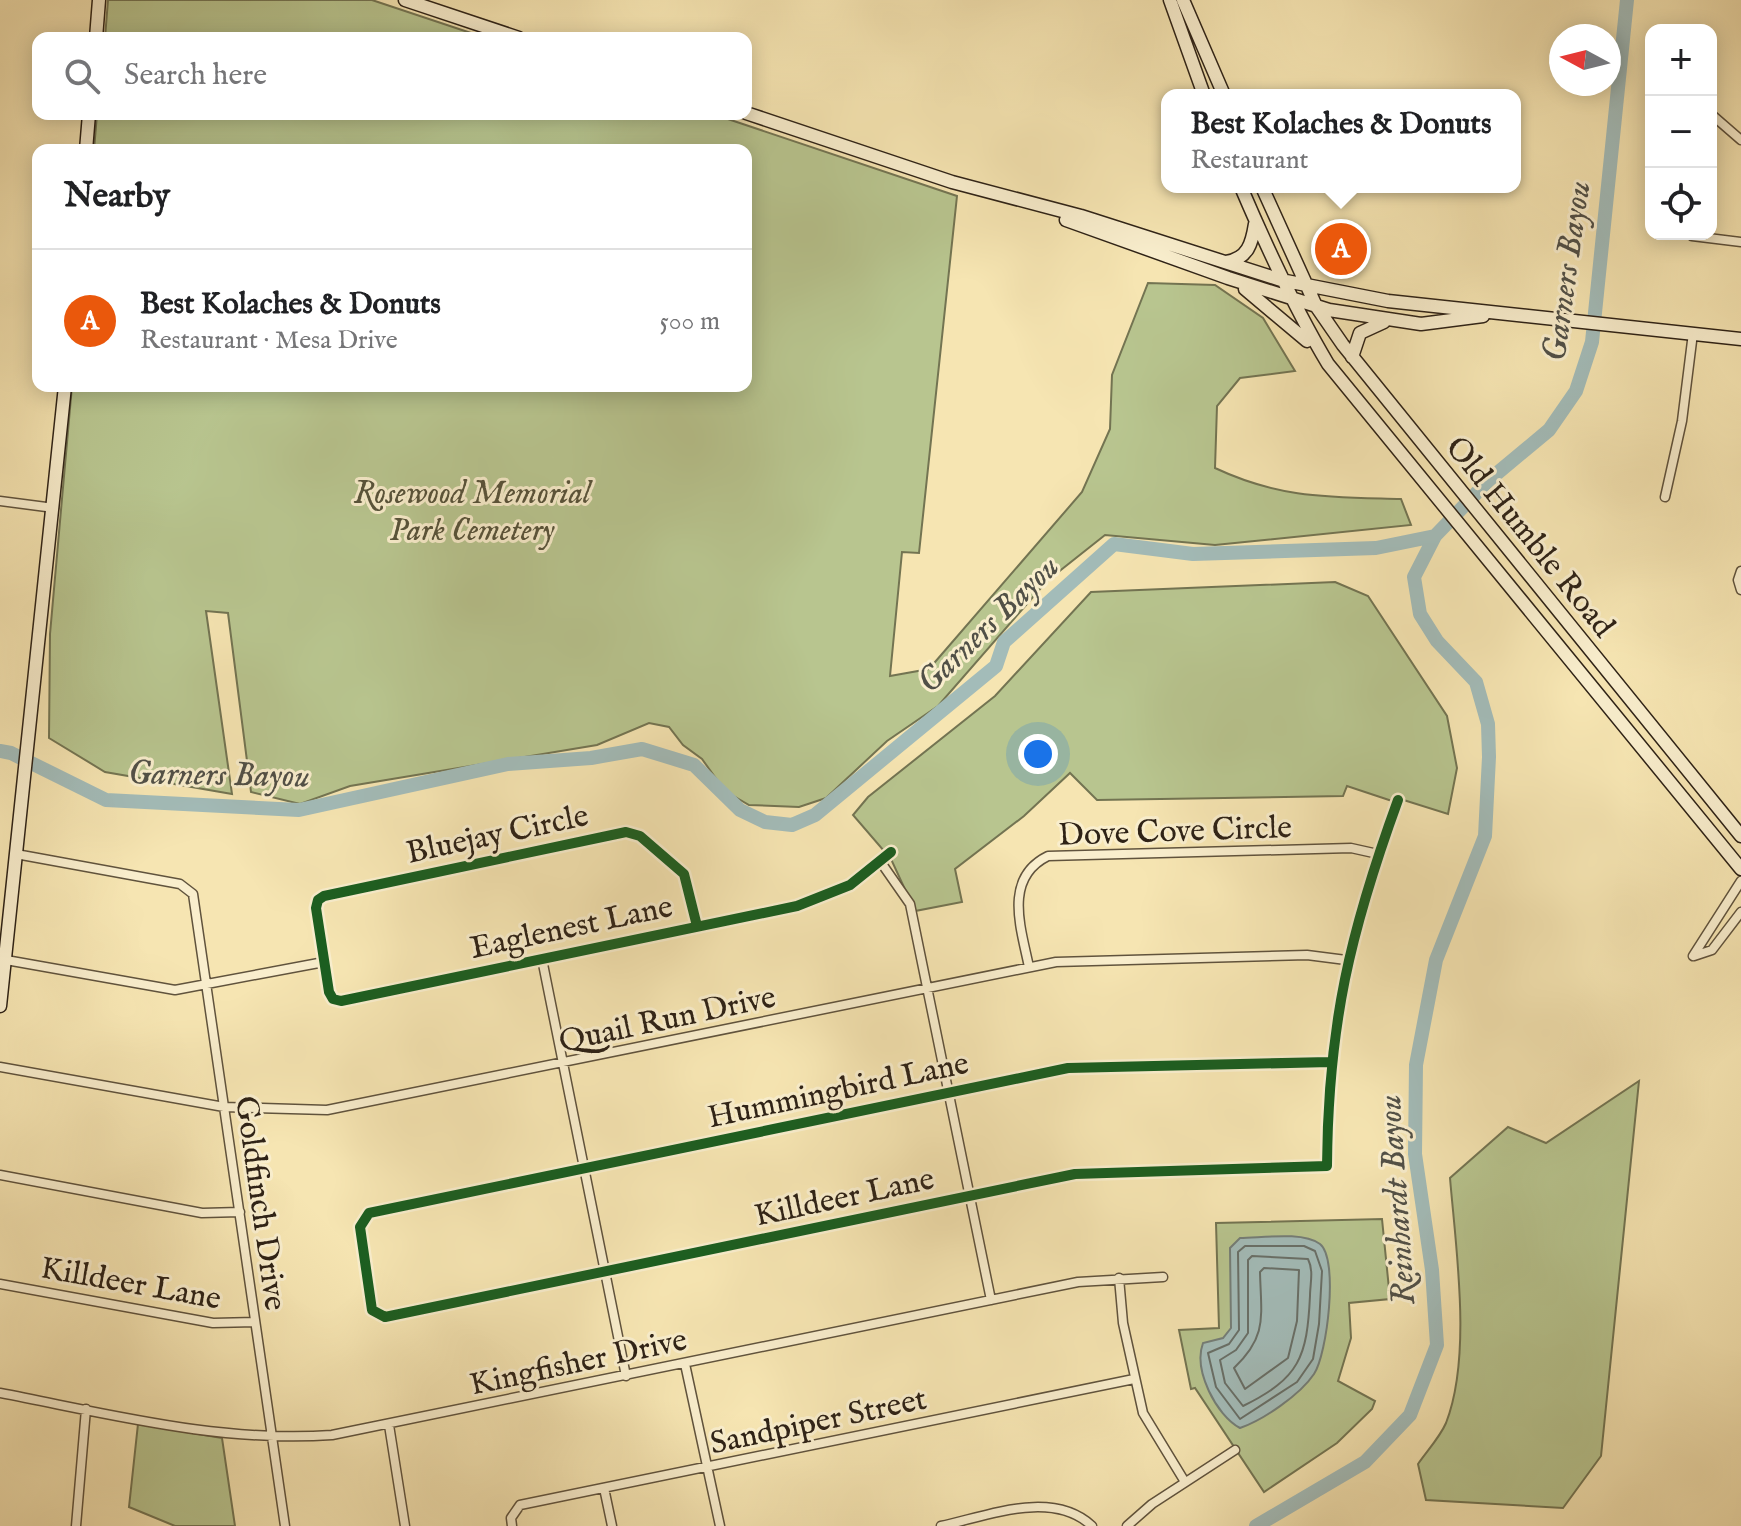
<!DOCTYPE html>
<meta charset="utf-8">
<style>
body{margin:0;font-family:"IM FELL English",serif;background:#f2f2f2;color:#202124}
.controls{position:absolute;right:24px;top:24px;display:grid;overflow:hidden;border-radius:16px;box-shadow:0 4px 20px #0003}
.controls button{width:72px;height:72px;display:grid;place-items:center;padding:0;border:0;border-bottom:2px solid #e0e0e0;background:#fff;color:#202124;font:40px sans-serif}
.compass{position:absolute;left:1549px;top:24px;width:72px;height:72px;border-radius:50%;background:#fff;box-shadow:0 4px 20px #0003;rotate:277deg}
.you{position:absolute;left:1038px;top:754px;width:28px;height:28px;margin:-20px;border:6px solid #fff;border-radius:50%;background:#1a73e8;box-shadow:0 0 0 12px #1a73e833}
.badge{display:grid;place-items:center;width:52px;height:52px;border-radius:50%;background:#ea580c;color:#fff;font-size:26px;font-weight:700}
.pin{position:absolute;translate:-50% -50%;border:4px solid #fff;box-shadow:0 2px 8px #0006}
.popup{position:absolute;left:1161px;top:89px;width:360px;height:104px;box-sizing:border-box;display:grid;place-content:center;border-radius:16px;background:#fff;filter:drop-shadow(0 2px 6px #0005);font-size:26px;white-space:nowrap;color:#757577}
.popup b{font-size:30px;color:#202124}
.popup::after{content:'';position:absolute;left:50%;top:100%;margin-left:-16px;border:16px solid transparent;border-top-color:#fff}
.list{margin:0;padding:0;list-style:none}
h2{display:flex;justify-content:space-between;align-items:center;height:104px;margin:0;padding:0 32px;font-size:34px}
h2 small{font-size:26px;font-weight:400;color:#757577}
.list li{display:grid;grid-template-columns:52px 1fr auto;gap:24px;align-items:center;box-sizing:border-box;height:144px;padding:0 32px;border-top:2px solid #e0e0e0}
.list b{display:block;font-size:30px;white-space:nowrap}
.list p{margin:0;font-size:26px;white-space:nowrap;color:#757577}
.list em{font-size:26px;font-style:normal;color:#757577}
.icon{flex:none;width:44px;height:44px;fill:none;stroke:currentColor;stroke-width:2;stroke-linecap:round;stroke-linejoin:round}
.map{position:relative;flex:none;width:1741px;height:1526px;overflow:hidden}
.search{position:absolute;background:#fff;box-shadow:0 4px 20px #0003;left:32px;top:32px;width:720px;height:88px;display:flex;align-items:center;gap:20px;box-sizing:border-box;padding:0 28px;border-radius:16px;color:#757577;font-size:30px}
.panel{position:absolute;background:#fff;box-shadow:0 4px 20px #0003;left:32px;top:144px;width:720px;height:248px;border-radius:16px}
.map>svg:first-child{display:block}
</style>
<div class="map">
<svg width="1741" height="1526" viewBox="0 0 1741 1526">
<rect width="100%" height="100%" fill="#f6e5b2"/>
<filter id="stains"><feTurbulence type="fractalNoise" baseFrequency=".0025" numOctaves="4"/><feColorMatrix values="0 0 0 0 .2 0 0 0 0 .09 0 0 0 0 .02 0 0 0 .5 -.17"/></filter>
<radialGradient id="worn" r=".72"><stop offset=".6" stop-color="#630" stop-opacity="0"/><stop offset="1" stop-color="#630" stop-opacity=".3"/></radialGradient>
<!-- green -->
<path fill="#b8c58f" stroke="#737452" stroke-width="2" d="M 108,0 L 372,0 L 486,38 L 105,38 Z
M 97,114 L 713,114 L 957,196 L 919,553 L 902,552 L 890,676 L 929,669 L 1082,492 L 1110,429 L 1112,375 L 1148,283 L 1215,285 L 1263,318 L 1295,371 L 1240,378 L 1217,406 L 1215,468 C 1281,499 1330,497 1401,499 L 1411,525 L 1215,545 L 1105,535 L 1047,581 L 938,706 L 887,741 L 826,798 L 799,807 L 749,805 L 725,791 L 702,759 L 683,745 L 669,727 L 649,723 L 597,745 L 350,786 L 300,804 L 251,792 L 228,613 L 206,611 L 232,794 L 105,772 L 49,738 L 50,634 L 72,386 L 746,386 L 746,150 L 94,150 Z
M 1335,582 L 1368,596 L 1447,716 L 1457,768 L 1448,814 L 1394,797 L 1392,801 L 1347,786 L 1343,796 L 1097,800 L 1070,773 L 1024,816 L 955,869 L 962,902 L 915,911 L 891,859 L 853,815 L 868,797 L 995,696 L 1091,592 Z
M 1639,1081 L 1601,1456 L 1563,1508 L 1426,1500 L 1418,1464 C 1427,1451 1440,1437 1446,1423 C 1472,1356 1456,1250 1450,1178 L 1508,1127 L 1546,1143 Z
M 1382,1219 L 1390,1299 L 1349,1303 L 1351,1338 L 1338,1381 L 1375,1401 L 1372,1409 L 1337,1443 L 1264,1492 L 1195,1388 L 1191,1389 L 1179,1330 L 1219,1328 L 1216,1223 Z
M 138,1424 L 222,1438 L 235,1526 L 175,1526 L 129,1507 Z"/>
<!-- water -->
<path fill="#a3bcb9" stroke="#747e78" stroke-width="2" d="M 1240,1238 C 1261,1238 1302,1231 1320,1244 C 1339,1259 1327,1355 1314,1374 C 1300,1395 1263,1420 1240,1428 C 1216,1415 1193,1370 1203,1343 L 1223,1338 L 1231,1328 L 1230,1248 Z"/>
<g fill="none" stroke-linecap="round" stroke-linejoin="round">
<!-- shore -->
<path stroke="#686f68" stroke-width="2" d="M 1304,1246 L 1315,1251 L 1322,1271 L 1319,1324 L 1313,1359 L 1297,1382 L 1240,1419 L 1216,1387 L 1208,1353 L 1229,1344 L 1239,1330 L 1238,1252 L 1245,1246 Z
M 1252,1256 L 1308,1259 C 1314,1271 1310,1284 1310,1296 C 1307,1357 1300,1378 1243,1406 L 1225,1383 L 1220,1360 L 1236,1350 L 1248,1333 L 1248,1260 Z
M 1264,1268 L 1299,1270 L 1297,1321 L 1288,1358 L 1245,1389 L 1234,1368 C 1268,1336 1261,1316 1260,1272 Z"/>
<!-- river -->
<path stroke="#a3bcb9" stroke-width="14" d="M 0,751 L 11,753 L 106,800 L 299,810 L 508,764 L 591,758 L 642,749 L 694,765 L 740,810 L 765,822 L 792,825 L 815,815 L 996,666 L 1004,642 L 1114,544 L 1193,554 L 1376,548 L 1435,536 L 1489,480 L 1549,430 L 1576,391 L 1592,342 L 1627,0
M 1256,1526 L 1365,1462 L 1410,1415 L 1437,1345 L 1432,1270 L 1415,1154 L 1416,1065 L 1436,960 L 1485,836 L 1489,757 L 1488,724 L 1476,682 L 1437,641 L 1420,614 L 1414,577 L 1435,536"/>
<!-- street casing -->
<g stroke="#60533d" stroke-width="11">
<path id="street" d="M 1711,114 L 1741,140
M 1692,236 L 1741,242
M 1665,497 L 1682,421 L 1693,333
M 0,501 L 54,508
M 1741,571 L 1738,580 L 1741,590
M 16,854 L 180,884 L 193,894 L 285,1526
M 880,861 L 910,904 L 991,1300
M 697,926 L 684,874 L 640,836 L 626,832 L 324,896 L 318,900 L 316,908 L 329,992 L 333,999 L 341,1001 L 797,906 L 850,885 L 891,852
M 1693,956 L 1741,881
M 1694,956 L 1712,950 L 1741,912
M 542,959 L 626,1376
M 6,960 L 175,990 L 324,962
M 1029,967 C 1021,928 1003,878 1048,856 L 1351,848 L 1378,854
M 1330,1062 L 1068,1068 L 369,1213 L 360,1227 L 372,1310 L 385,1317 L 1075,1174 L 1327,1166 C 1328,1025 1350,932 1398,800
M 0,1067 L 224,1107 L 327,1110 L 1056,962 L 1307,955 L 1346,960
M 0,1175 L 202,1213 L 240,1212
M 1119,1278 L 1123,1323 L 1143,1413 L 1185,1482
M 0,1284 L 213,1323 L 255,1322
M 685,1364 L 720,1526
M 0,1393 C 110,1414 220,1443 332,1435 L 1078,1282 L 1163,1277
M 389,1425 L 405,1526
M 604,1488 L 612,1526
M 76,1526 L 86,1409
M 512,1526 L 511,1518 L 520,1505 L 1134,1379
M 941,1526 C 988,1516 1052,1489 1092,1526
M 1127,1526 L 1152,1504 L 1235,1450"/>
</g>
<!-- secondary casing -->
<g stroke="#2e2216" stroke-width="15">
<path id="secondary" d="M 405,0 L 519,38
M 1170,0 L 1204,95
M 1183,0 L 1224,95
M 96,38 L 99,0
M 746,113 L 952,182 L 1081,216 L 1281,280 L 1388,301 L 1741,339
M 86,150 L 89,114
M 1241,187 C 1267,248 1294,307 1328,364 L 1741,869
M 1262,187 L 1316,306 L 1343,345 L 1741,836
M 1066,220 L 1228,278 L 1329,310 L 1421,324 L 1483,316
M 1226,262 C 1248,259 1252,243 1255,224
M 1245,289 L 1307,341
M 1352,357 L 1360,333 L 1384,322
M 0,1006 L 65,386"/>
</g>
<!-- street -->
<use href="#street" stroke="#f9eecd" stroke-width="8"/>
<!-- secondary -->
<use href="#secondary" stroke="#f9eecd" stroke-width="12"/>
<!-- cycleway casing -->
<g stroke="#f9eecd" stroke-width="15">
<path id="cycleway" d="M 697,926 L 684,874 L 640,836 L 626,832 L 324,896 L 318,900 L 316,908 L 329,992 L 333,999 L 341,1001 L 797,906 L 850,885 L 891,852
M 1330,1062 L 1068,1068 L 369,1213 L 360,1227 L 372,1310 L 385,1317 L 1075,1174 L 1327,1166 C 1328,1025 1350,932 1398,800"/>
</g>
<!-- cycleway -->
<use href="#cycleway" stroke="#1b5e20" stroke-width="10"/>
</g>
<g text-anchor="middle" stroke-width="6" stroke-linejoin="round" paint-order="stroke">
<!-- park labels -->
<g font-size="32" font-style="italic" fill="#57533a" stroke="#f9eecd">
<text x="472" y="503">Rosewood Memorial<tspan x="472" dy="37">Park Cemetery</tspan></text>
</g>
<!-- street labels -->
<g font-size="32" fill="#2e2216" stroke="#f9eecd">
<text transform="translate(1531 536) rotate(51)" y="11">Old Humble Road</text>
<text transform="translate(1175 830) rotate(-2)" y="11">Dove Cove Circle</text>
<text transform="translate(497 833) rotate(-12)" y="11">Bluejay Circle</text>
<text transform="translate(571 926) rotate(-12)" y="11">Eaglenest Lane</text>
<text transform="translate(667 1018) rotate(-12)" y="11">Quail Run Drive</text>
<text transform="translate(838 1089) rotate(-12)" y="11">Hummingbird Lane</text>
<text transform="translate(844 1196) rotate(-12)" y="11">Killdeer Lane</text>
<text transform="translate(262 1203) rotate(82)" y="11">Goldfinch Drive</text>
<text transform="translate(131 1282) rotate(10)" y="11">Killdeer Lane</text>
<text transform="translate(578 1361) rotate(-12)" y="11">Kingfisher Drive</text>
<text transform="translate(818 1420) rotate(-12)" y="11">Sandpiper Street</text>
</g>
<!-- water labels -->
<g font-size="34" font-style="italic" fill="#515047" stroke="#f9eecd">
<text transform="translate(1565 271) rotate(-82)" y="12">Garners Bayou</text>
<text transform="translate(987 623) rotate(-44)" y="12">Garners Bayou</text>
<text transform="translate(219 773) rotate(1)" y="12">Garners Bayou</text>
<text transform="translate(1395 1200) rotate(-94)" y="12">Reinhardt Bayou</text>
</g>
</g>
<rect width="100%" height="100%" filter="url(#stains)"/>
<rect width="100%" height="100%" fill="url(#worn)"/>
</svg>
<div class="controls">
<button>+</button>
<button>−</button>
<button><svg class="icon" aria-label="locate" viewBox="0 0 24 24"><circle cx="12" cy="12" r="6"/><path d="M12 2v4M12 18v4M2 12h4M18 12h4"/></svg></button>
</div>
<svg class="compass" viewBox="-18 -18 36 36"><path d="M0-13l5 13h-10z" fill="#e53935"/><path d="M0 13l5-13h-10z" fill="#757577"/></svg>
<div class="you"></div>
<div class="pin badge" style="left:1341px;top:249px">A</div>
<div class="popup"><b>Best Kolaches &amp; Donuts</b>Restaurant</div>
<div class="search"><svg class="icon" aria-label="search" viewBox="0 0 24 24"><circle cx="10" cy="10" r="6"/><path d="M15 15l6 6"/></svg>Search here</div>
<section class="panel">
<h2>Nearby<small></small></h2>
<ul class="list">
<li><span class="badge">A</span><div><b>Best Kolaches &amp; Donuts</b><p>Restaurant · Mesa Drive</p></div><em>500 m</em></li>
</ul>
</section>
</div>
